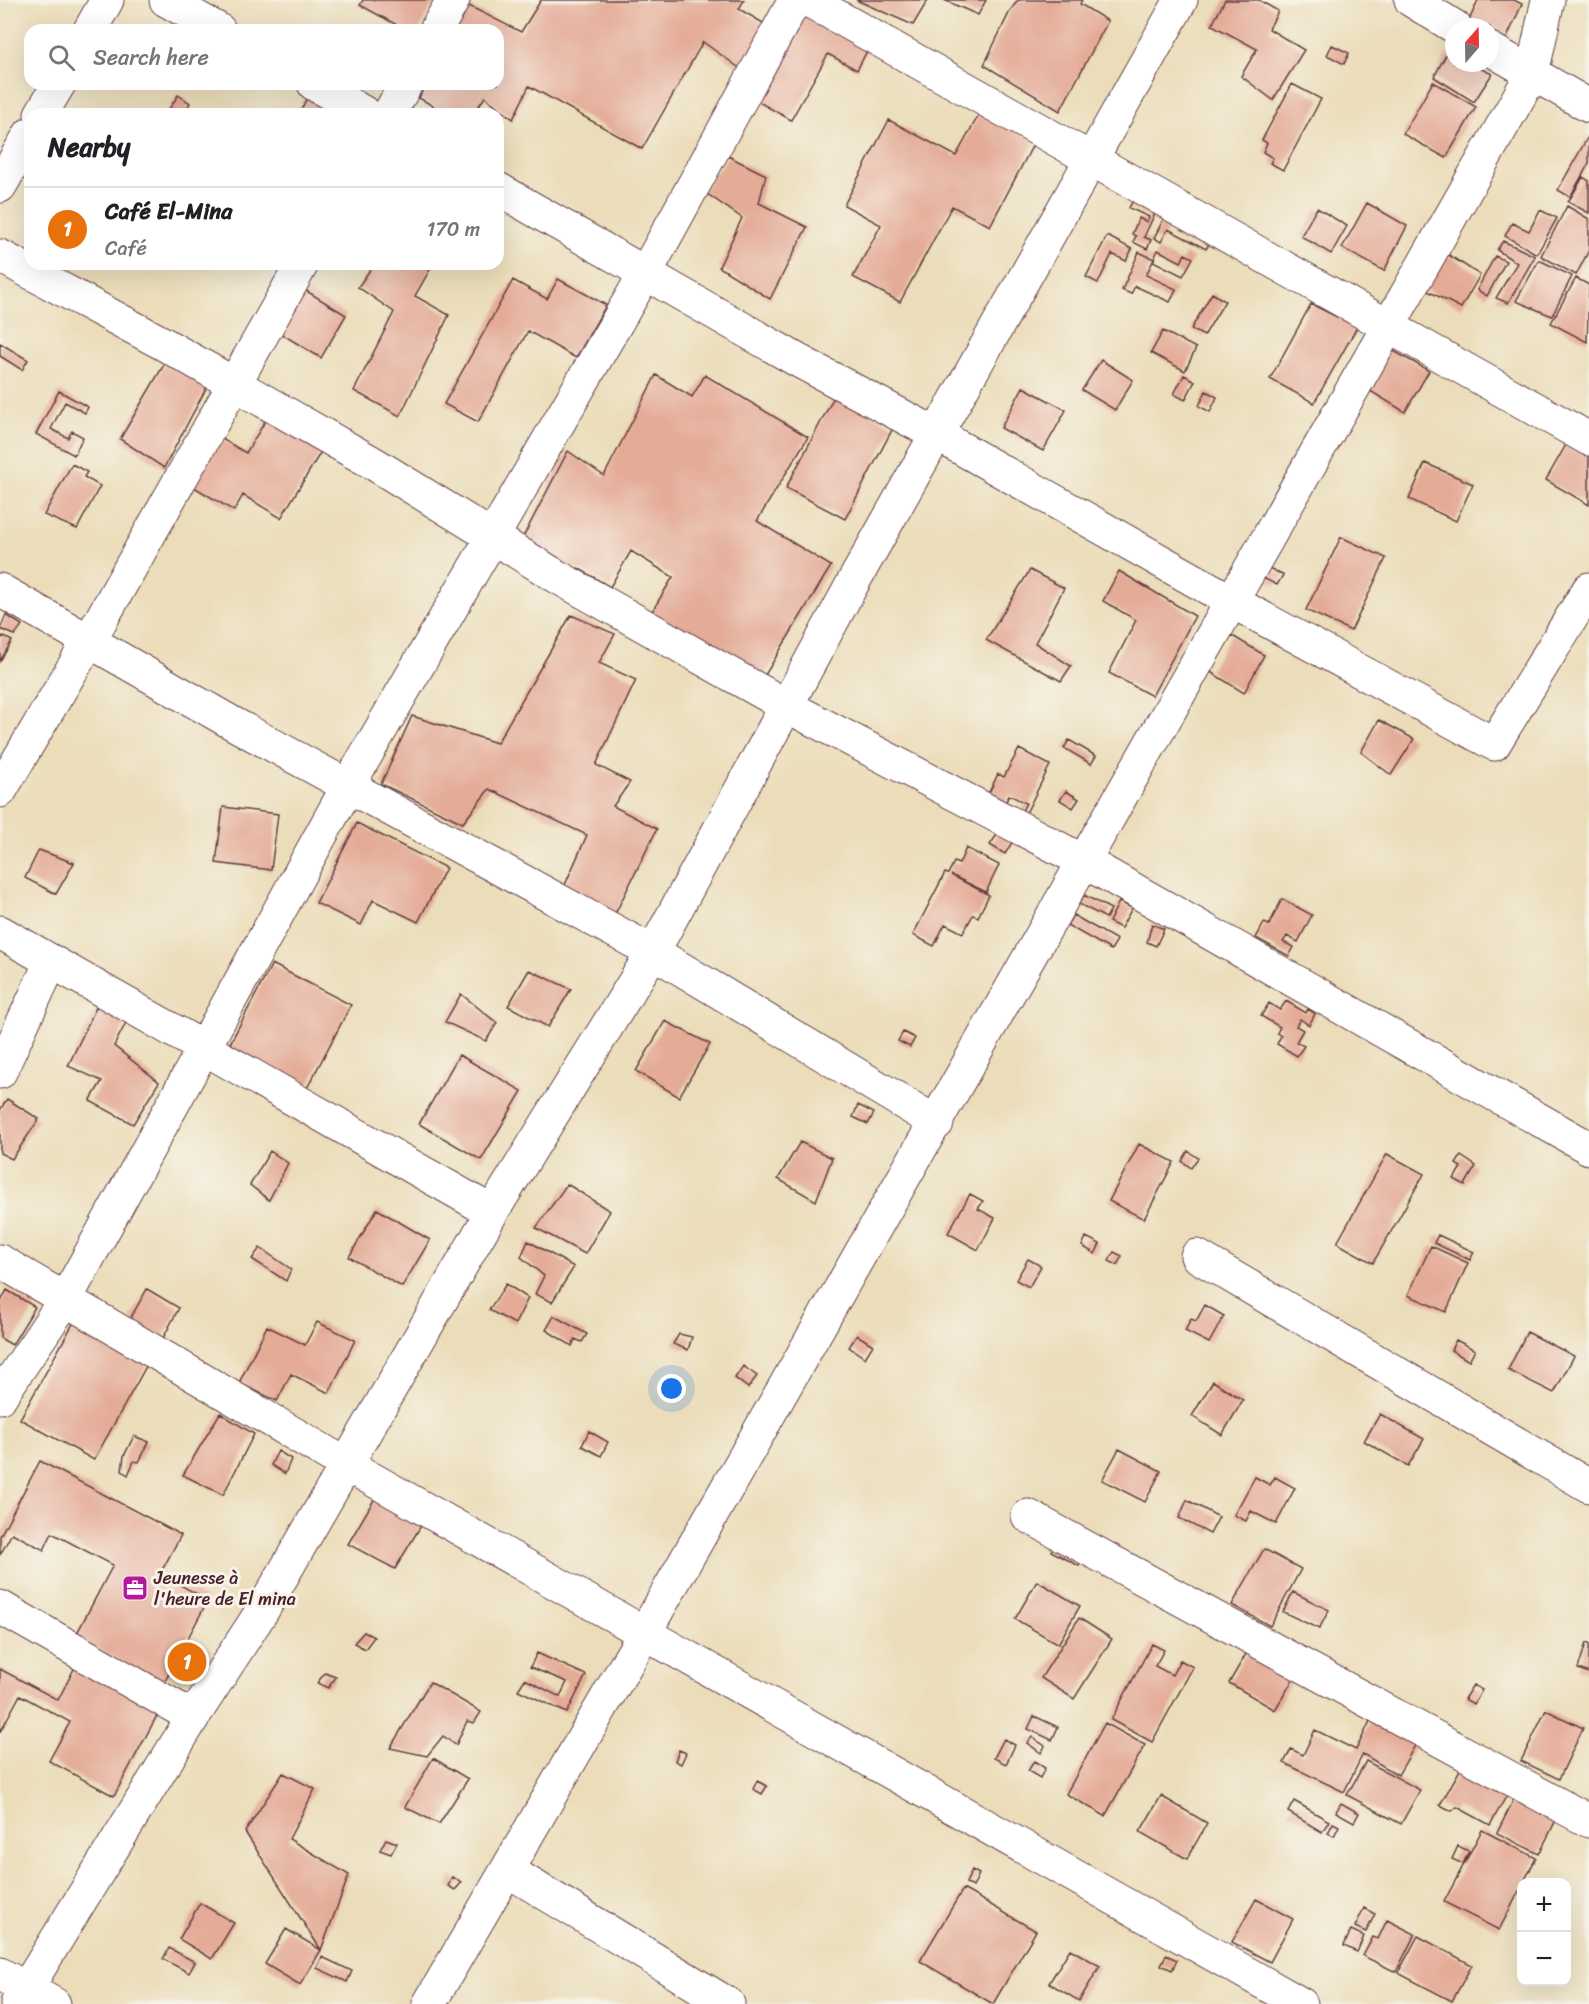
<!DOCTYPE html>
<meta charset="utf-8">
<style>
body{margin:0;font-family:Sriracha,sans-serif;background:#f6f6f6;color:#202124}
.controls{position:absolute;right:18px;bottom:18px;display:grid;overflow:hidden;border-radius:12px;box-shadow:0 6px 24px #0002}
.controls button{width:54px;height:54px;display:grid;place-items:center;padding:0;border:0;border-bottom:2px solid #e0e0e0;background:#fff;color:#202124;font:30px sans-serif}
.compass{position:absolute;left:1445px;top:18px;width:54px;height:54px;border-radius:50%;background:#fff;box-shadow:0 6px 24px #0002;rotate:20deg}
.you{position:absolute;left:672px;top:1389px;width:21px;height:21px;margin:-15px;border:4px solid #fff;border-radius:50%;background:#1a73e8;box-shadow:0 0 0 9px #1a73e833}
.badge{display:grid;place-items:center;width:39px;height:39px;border-radius:50%;background:#db2777;color:#fff;font-size:20px;font-weight:700}
.pin{position:absolute;translate:-50% -50%;border:3px solid #fff;box-shadow:0 2px 6px #0006}
.list{margin:0;padding:0;list-style:none}
h2{display:flex;justify-content:space-between;align-items:center;height:78px;margin:0;padding:0 24px;font-size:26px}
h2 small{font-size:20px;font-weight:400;color:#757577}
.list li{display:grid;grid-template-columns:39px 1fr auto;gap:18px;align-items:center;box-sizing:border-box;height:84px;padding:0 24px;border-top:2px solid #e0e0e0}
.list b{display:block;font-size:22px;white-space:nowrap}
.list p{margin:0;font-size:20px;white-space:nowrap;color:#757577}
.list em{font-size:20px;font-style:normal;color:#757577}
.icon{flex:none;width:33px;height:33px;fill:none;stroke:currentColor;stroke-width:2;stroke-linecap:round;stroke-linejoin:round}
.map{position:relative;flex:none;width:1589px;height:2004px;overflow:hidden}
.search{position:absolute;background:#fff;box-shadow:0 6px 24px #0002;left:24px;top:24px;width:480px;height:66px;display:flex;align-items:center;gap:15px;box-sizing:border-box;padding:0 21px;border-radius:18px;color:#757577;font-size:22px}
.panel{position:absolute;background:#fff;box-shadow:0 6px 24px #0002;left:24px;top:108px;width:480px;height:162px;border-radius:18px}
.map>svg:first-child{display:block}
</style>
<div class="map">
<svg width="1589" height="2004" viewBox="0 0 1589 2004">
<rect width="100%" height="100%" fill="#f7f3e8"/>
<filter id="ink" filterUnits="userSpaceOnUse"><feTurbulence type="fractalNoise" baseFrequency=".0167" numOctaves="2"/><feDisplacementMap in="SourceGraphic" scale="12" xChannelSelector="R" yChannelSelector="G"/><feConvolveMatrix kernelMatrix="1 2 1 2 8 2 1 2 1" color-interpolation-filters="sRGB"/></filter>
<filter id="wash" filterUnits="userSpaceOnUse"><feTurbulence type="fractalNoise" baseFrequency=".008" numOctaves="4" result="noise"/><feDisplacementMap in="SourceGraphic" scale="24" xChannelSelector="R" yChannelSelector="G"/><feGaussianBlur stdDeviation="1.35" result="paint"/><feColorMatrix in="noise" values="0 0 0 0 0 0 0 0 0 0 0 0 0 0 0 0 0 1.4 0 .05"/><feComposite in="paint" operator="in"/></filter>
<g filter="url(#wash)">
<rect width="100%" height="100%" fill="#ebddb9"/>
<g id="blocks">
<!-- building -->
<path fill="#e4ab97" d="M 363,0 L 435,0 L 419,30 L 406,30 L 360,5 Z
M 541,0 L 744,0 L 739,9 L 770,27 L 745,72 L 703,42 L 642,149 L 529,86 L 513,119 L 485,97 L 473,114 L 447,114 L 419,98 L 425,84 L 498,84 L 498,30 L 451,30 L 467,5 L 521,32 Z
M 856,0 L 928,0 L 913,25 Z
M 944,0 L 986,0 L 978,15 Z
M 1018,0 L 1082,0 L 1080,4 L 1108,21 L 1060,111 L 984,65 L 1010,11 Z
M 1225,0 L 1259,0 L 1278,11 L 1269,29 L 1304,50 L 1273,100 L 1241,76 L 1257,49 L 1212,25 Z
M 1478,0 L 1514,0 L 1522,4 L 1506,40 L 1490,33 L 1490,27 L 1477,27 L 1468,23 Z
M 806,14 L 868,49 L 857,70 L 828,54 L 791,120 L 757,101 Z
M 1332,45 L 1349,53 L 1344,64 L 1327,55 Z
M 1447,53 L 1454,56 L 1454,63 L 1469,63 L 1492,74 L 1474,102 L 1434,77 Z
M 1433,82 L 1476,107 L 1446,158 L 1403,134 Z
M 1292,84 L 1321,99 L 1283,170 L 1270,163 L 1273,158 L 1263,152 L 1267,143 L 1262,140 Z
M 311,90 L 361,114 L 299,114 Z
M 178,95 L 190,103 L 183,114 L 166,114 Z
M 982,109 L 1036,139 L 990,226 L 952,206 L 900,302 L 853,277 L 881,225 L 844,205 L 889,120 L 956,156 Z
M 1589,135 L 1589,163 L 1570,197 L 1558,190 Z
M 728,156 L 766,175 L 759,203 L 807,227 L 770,299 L 719,267 L 742,218 L 703,191 Z
M 1583,177 L 1589,181 L 1589,213 L 1568,202 Z
M 1133,200 L 1156,211 L 1144,237 L 1151,240 L 1147,249 L 1133,242 L 1136,236 L 1132,234 L 1139,218 L 1147,222 L 1149,217 L 1129,208 Z
M 1367,203 L 1407,226 L 1384,271 L 1342,248 Z
M 1567,206 L 1589,219 L 1589,250 L 1576,275 L 1541,256 Z
M 1317,208 L 1347,226 L 1331,254 L 1301,236 Z
M 1540,210 L 1557,218 L 1537,254 L 1505,236 L 1512,223 L 1529,231 Z
M 1167,212 L 1213,237 L 1206,249 L 1168,229 L 1161,242 L 1154,238 Z
M 1107,236 L 1132,249 L 1126,261 L 1112,254 L 1098,283 L 1086,277 Z
M 1503,241 L 1535,256 L 1508,303 L 1496,298 L 1517,263 L 1497,250 Z
M 1158,250 L 1181,262 L 1185,254 L 1193,258 L 1183,276 L 1153,261 Z
M 1441,250 L 1480,275 L 1461,308 L 1422,288 Z
M 1139,252 L 1154,259 L 1146,275 L 1176,289 L 1170,302 L 1135,286 L 1131,294 L 1122,290 Z
M 1495,256 L 1506,261 L 1487,296 L 1477,290 Z
M 1539,260 L 1572,276 L 1552,316 L 1516,301 Z
M 374,264 L 433,264 L 415,296 L 449,315 L 400,416 L 354,391 L 394,312 L 358,287 Z
M 1576,278 L 1589,285 L 1587,342 L 1551,323 Z
M 558,279 L 606,305 L 576,358 L 528,331 L 478,422 L 444,404 L 513,280 L 547,299 Z
M 300,287 L 346,315 L 321,358 L 275,330 Z
M 1212,293 L 1225,301 L 1204,336 L 1191,329 Z
M 1311,304 L 1357,327 L 1314,403 L 1270,379 Z
M 1163,331 L 1196,348 L 1185,371 L 1151,353 Z
M 0,343 L 28,360 L 22,370 L 0,356 Z
M 1385,346 L 1429,371 L 1405,412 L 1362,386 Z
M 169,356 L 211,379 L 164,468 L 120,439 Z
M 1101,360 L 1133,380 L 1115,410 L 1082,390 Z
M 656,375 L 692,397 L 705,375 L 808,437 L 757,521 L 831,566 L 759,685 L 648,618 L 673,577 L 631,551 L 610,587 L 578,568 L 570,581 L 520,543 L 568,451 L 604,476 Z
M 1184,375 L 1195,381 L 1185,400 L 1174,394 Z
M 1023,387 L 1066,410 L 1043,451 L 1001,428 Z
M 59,391 L 88,407 L 85,413 L 65,402 L 51,429 L 68,438 L 72,431 L 83,437 L 74,455 L 36,434 Z
M 1206,391 L 1217,397 L 1210,412 L 1199,406 Z
M 835,395 L 894,426 L 845,519 L 786,488 Z
M 270,413 L 325,445 L 281,518 L 243,495 L 234,511 L 189,484 L 217,436 L 246,453 Z
M 1571,436 L 1589,446 L 1589,505 L 1546,480 Z
M 1425,463 L 1473,484 L 1456,521 L 1409,499 Z
M 72,464 L 87,472 L 84,477 L 100,486 L 77,529 L 44,515 Z
M 1341,537 L 1386,558 L 1351,631 L 1306,610 Z
M 1267,567 L 1283,575 L 1277,585 L 1261,577 Z
M 1030,570 L 1064,588 L 1035,643 L 1071,666 L 1061,681 L 986,640 Z
M 1119,571 L 1195,616 L 1152,696 L 1109,673 L 1136,620 L 1103,601 Z
M 6,615 L 22,625 L 15,635 L 0,629 Z
M 571,615 L 615,634 L 599,663 L 636,680 L 596,765 L 630,782 L 613,806 L 657,829 L 615,914 L 564,887 L 587,835 L 489,789 L 463,823 L 381,784 L 412,716 L 497,743 Z
M 1231,635 L 1264,655 L 1244,693 L 1209,671 Z
M 3,636 L 12,641 L 0,661 L 0,640 Z
M 1379,720 L 1414,739 L 1391,775 L 1361,752 Z
M 1069,740 L 1096,756 L 1091,764 L 1064,748 Z
M 1019,749 L 1050,765 L 1025,815 L 1021,813 L 1026,803 L 1009,795 L 1002,810 L 985,801 L 998,774 L 1004,777 Z
M 1066,791 L 1079,799 L 1073,808 L 1060,800 Z
M 223,807 L 278,814 L 271,870 L 216,863 Z
M 357,823 L 446,868 L 418,922 L 373,900 L 361,925 L 316,903 Z
M 998,833 L 1013,841 L 1005,854 L 990,845 Z
M 966,848 L 999,865 L 986,892 L 951,875 L 989,895 L 978,917 L 973,915 L 963,933 L 945,924 L 934,946 L 913,935 L 945,873 L 948,874 L 954,862 L 959,864 Z
M 39,850 L 74,863 L 56,894 L 25,878 Z
M 1084,895 L 1111,909 L 1106,918 L 1079,904 Z
M 1282,899 L 1312,915 L 1298,942 L 1287,936 L 1283,942 L 1294,947 L 1289,956 L 1256,938 L 1264,923 L 1269,925 Z
M 1119,902 L 1132,908 L 1121,928 L 1109,922 Z
M 1073,915 L 1117,940 L 1111,950 L 1067,925 Z
M 1152,924 L 1164,929 L 1156,946 L 1147,942 Z
M 272,964 L 351,1005 L 305,1092 L 226,1051 Z
M 529,970 L 571,989 L 548,1027 L 508,1006 Z
M 461,994 L 497,1023 L 486,1041 L 445,1022 Z
M 102,995 L 132,1011 L 114,1046 L 159,1082 L 133,1124 L 90,1101 L 102,1081 L 68,1066 Z
M 1286,1001 L 1306,1013 L 1308,1009 L 1315,1014 L 1309,1025 L 1300,1019 L 1296,1026 L 1303,1030 L 1296,1042 L 1304,1046 L 1297,1056 L 1277,1044 L 1281,1036 L 1277,1033 L 1280,1027 L 1261,1016 L 1269,1003 L 1280,1010 Z
M 665,1021 L 710,1044 L 679,1097 L 636,1071 Z
M 903,1032 L 915,1038 L 910,1047 L 898,1041 Z
M 459,1055 L 522,1091 L 481,1160 L 419,1124 Z
M 7,1099 L 39,1119 L 12,1159 L 0,1153 L 0,1110 Z
M 858,1105 L 874,1113 L 868,1124 L 853,1117 Z
M 800,1142 L 832,1158 L 816,1201 L 778,1179 Z
M 1139,1144 L 1174,1162 L 1144,1219 L 1109,1201 Z
M 270,1151 L 288,1163 L 269,1200 L 250,1185 Z
M 1188,1151 L 1198,1158 L 1191,1168 L 1182,1161 Z
M 1387,1154 L 1424,1174 L 1373,1263 L 1337,1243 Z
M 1461,1156 L 1476,1166 L 1465,1185 L 1454,1179 L 1461,1167 L 1456,1164 Z
M 567,1184 L 610,1211 L 585,1254 L 536,1228 Z
M 970,1194 L 983,1201 L 978,1209 L 995,1218 L 978,1250 L 948,1233 Z
M 377,1209 L 430,1240 L 402,1287 L 349,1257 Z
M 1438,1235 L 1474,1252 L 1470,1260 L 1434,1243 Z
M 1086,1237 L 1100,1244 L 1095,1254 L 1082,1246 Z
M 528,1241 L 574,1267 L 552,1302 L 535,1294 L 544,1276 L 521,1257 Z
M 1431,1246 L 1468,1263 L 1446,1312 L 1408,1295 Z
M 260,1248 L 291,1269 L 286,1281 L 252,1259 Z
M 1114,1252 L 1122,1256 L 1117,1265 L 1109,1261 Z
M 1028,1259 L 1041,1266 L 1029,1287 L 1016,1280 Z
M 506,1284 L 528,1298 L 515,1324 L 489,1310 Z
M 147,1289 L 179,1308 L 163,1338 L 130,1319 Z
M 7,1290 L 35,1307 L 12,1345 L 0,1338 L 0,1303 Z
M 1205,1305 L 1224,1316 L 1209,1343 L 1185,1331 L 1191,1319 L 1196,1321 Z
M 554,1316 L 587,1334 L 582,1342 L 575,1339 L 572,1346 L 546,1330 Z
M 75,1320 L 149,1361 L 94,1460 L 20,1419 Z
M 317,1322 L 355,1340 L 329,1393 L 291,1374 L 277,1401 L 239,1383 L 267,1326 L 305,1345 Z
M 1527,1332 L 1574,1356 L 1554,1393 L 1508,1370 Z
M 679,1334 L 692,1337 L 688,1350 L 673,1344 Z
M 857,1335 L 873,1345 L 865,1358 L 849,1347 Z
M 1456,1340 L 1475,1350 L 1469,1361 L 1451,1350 Z
M 743,1366 L 757,1376 L 748,1388 L 735,1378 Z
M 1213,1381 L 1243,1400 L 1222,1435 L 1192,1416 Z
M 220,1413 L 254,1434 L 223,1495 L 183,1475 Z
M 1380,1414 L 1424,1439 L 1408,1466 L 1364,1441 Z
M 589,1431 L 608,1442 L 601,1456 L 582,1446 Z
M 134,1436 L 149,1442 L 139,1462 L 134,1461 L 128,1475 L 122,1471 L 124,1456 Z
M 1119,1449 L 1161,1471 L 1145,1502 L 1102,1480 Z
M 278,1451 L 291,1459 L 285,1474 L 271,1465 Z
M 40,1461 L 181,1535 L 160,1574 L 208,1600 L 164,1683 L 75,1637 L 113,1565 L 52,1533 L 44,1550 L 12,1533 L 0,1555 L 0,1536 Z
M 1255,1477 L 1270,1485 L 1275,1477 L 1295,1488 L 1276,1524 L 1251,1511 L 1246,1521 L 1234,1515 Z
M 375,1498 L 422,1524 L 395,1569 L 348,1544 Z
M 1187,1500 L 1219,1517 L 1210,1534 L 1179,1518 Z
M 1056,1542 L 1084,1557 L 1079,1566 L 1051,1551 Z
M 1264,1549 L 1301,1569 L 1270,1626 L 1232,1605 Z
M 1037,1581 L 1080,1606 L 1058,1644 L 1015,1619 Z
M 1293,1592 L 1329,1610 L 1319,1629 L 1283,1612 Z
M 1079,1618 L 1112,1639 L 1074,1699 L 1041,1678 Z
M 364,1632 L 374,1637 L 365,1649 L 354,1643 Z
M 1586,1643 L 1589,1644 L 1589,1673 L 1578,1669 Z
M 1152,1644 L 1164,1650 L 1155,1666 L 1172,1675 L 1180,1660 L 1193,1667 L 1152,1742 L 1111,1720 Z
M 1250,1647 L 1297,1673 L 1275,1710 L 1229,1683 Z
M 537,1653 L 586,1675 L 567,1713 L 518,1690 L 525,1679 L 560,1697 L 567,1682 L 530,1667 Z
M 77,1663 L 161,1708 L 114,1796 L 49,1761 L 70,1722 L 20,1695 L 0,1732 L 0,1669 L 58,1700 Z
M 325,1673 L 336,1677 L 328,1688 L 317,1683 Z
M 430,1682 L 481,1712 L 474,1723 L 467,1721 L 456,1745 L 443,1736 L 427,1756 L 390,1748 Z
M 1473,1685 L 1482,1690 L 1474,1704 L 1464,1699 Z
M 1546,1710 L 1583,1728 L 1559,1779 L 1521,1761 Z
M 1034,1716 L 1058,1727 L 1052,1740 L 1028,1729 Z
M 1372,1717 L 1417,1742 L 1398,1775 L 1363,1754 L 1344,1792 L 1284,1763 L 1291,1749 L 1303,1755 L 1315,1730 L 1356,1750 Z
M 1105,1723 L 1145,1745 L 1105,1816 L 1066,1794 Z
M 1032,1737 L 1045,1746 L 1041,1753 L 1027,1743 Z
M 1004,1739 L 1015,1745 L 1006,1764 L 994,1758 Z
M 679,1750 L 686,1753 L 681,1764 L 675,1761 Z
M 433,1758 L 468,1779 L 439,1824 L 405,1807 Z
M 1034,1761 L 1045,1768 L 1040,1778 L 1028,1771 Z
M 1366,1761 L 1420,1790 L 1401,1824 L 1347,1795 Z
M 1465,1761 L 1512,1786 L 1490,1825 L 1457,1807 L 1452,1811 L 1440,1805 Z
M 283,1773 L 315,1789 L 289,1839 L 349,1875 L 321,1950 L 245,1832 Z
M 757,1781 L 767,1786 L 762,1794 L 753,1789 Z
M 1517,1793 L 1559,1814 L 1539,1854 L 1497,1833 Z
M 1161,1796 L 1207,1823 L 1187,1859 L 1140,1832 Z
M 1294,1801 L 1329,1821 L 1322,1832 L 1288,1812 Z
M 1341,1803 L 1359,1813 L 1354,1822 L 1336,1812 Z
M 1333,1823 L 1339,1826 L 1334,1836 L 1328,1833 Z
M 1482,1830 L 1536,1858 L 1499,1930 L 1444,1902 Z
M 386,1839 L 397,1843 L 391,1854 L 380,1850 Z
M 1458,1846 L 1469,1851 L 1463,1864 L 1452,1859 Z
M 972,1870 L 979,1874 L 973,1887 L 966,1883 Z
M 452,1877 L 462,1882 L 455,1890 L 448,1886 Z
M 963,1889 L 1036,1931 L 993,2004 L 920,1961 Z
M 1256,1899 L 1293,1919 L 1270,1962 L 1232,1942 Z
M 200,1903 L 234,1923 L 212,1959 L 179,1939 Z
M 1364,1908 L 1375,1914 L 1366,1932 L 1355,1927 Z
M 1387,1920 L 1415,1934 L 1396,1972 L 1363,1956 L 1373,1937 L 1378,1939 Z
M 286,1929 L 321,1950 L 300,1985 L 265,1964 Z
M 1351,1930 L 1364,1936 L 1357,1952 L 1344,1946 Z
M 1418,1936 L 1472,1965 L 1452,2001 L 1398,1973 Z
M 169,1948 L 195,1962 L 189,1973 L 163,1959 Z
M 1070,1949 L 1100,1966 L 1079,2001 L 1049,1983 Z
M 1166,1955 L 1177,1960 L 1172,1970 L 1161,1965 Z
M 322,1957 L 352,1971 L 347,1982 L 317,1968 Z"/>
</g>
</g>
<g filter="url(#ink)">
<use href="#blocks" fill-opacity="0" stroke="#623c40" stroke-width="1.5"/>
<g fill="none" stroke-linecap="round" stroke-linejoin="round">
<!-- minor casing -->
<g stroke="#623c40" stroke-width="35">
<path id="minor" d="M 166,0 L 219,30
M 808,0 L 1589,439
M 1411,0 L 1455,27
M 90,30 L 107,0
M 436,30 L 453,0
M 1490,49 L 1589,106
M 314,84 L 366,114
M 41,114 L 59,84
M 389,114 L 406,84
M 0,186 L 30,134
M 498,189 L 797,360 L 936,434 L 1233,602 L 1494,744 L 1589,589
M 0,256 L 162,343 L 373,463 L 556,576 L 785,705 L 1085,862 L 1589,1148
M 0,590 L 234,724 L 653,952 L 937,1123
M 0,791 L 89,641 L 302,264
M 0,932 L 492,1212
M 0,1072 L 51,962
M 1197,1256 L 1589,1486
M 0,1261 L 347,1465 L 1301,2004
M 0,1397 L 65,1300 L 348,786 L 646,272 L 795,0
M 1028,1516 L 1589,1821
M 0,1607 L 193,1717
M 507,1870 L 728,2004
M 0,1974 L 54,2004
M 17,2004 L 193,1717 L 262,1611 L 492,1212 L 653,952 L 855,579 L 1181,0
M 429,2004 L 645,1632 L 1532,74 L 1548,0"/>
</g>
<!-- minor -->
<use href="#minor" stroke="#fff" stroke-width="33"/>
</g>
</g>
<!-- icons -->
<defs>
<g id="office-square" transform="scale(1.35)"><rect x="-9" y="-9" width="18" height="18" rx="4" fill="#b5179e" stroke="#f7f3e8"/><path d="M-6-3h4V-5.5h4V-3h4V5H-6ZM-1-4.5V-3h2v-1.5ZM-6 0V1H6V0Z" fill="#fff"/></g>
</defs>
<g fill-rule="evenodd">
<use href="#office-square" x="135" y="1588"/>
</g>
<g text-anchor="middle" stroke-width="6" stroke-linejoin="round" paint-order="stroke">
<!-- poi labels -->
<g font-size="18" fill="#4a1f2b" stroke="#f7f3e8" text-anchor="start">
<text x="154" y="1584">Jeunesse à<tspan x="154" dy="21">l'heure de El mina</tspan></text>
</g>
</g>
</svg>
<div class="controls">
<button>+</button>
<button>−</button>
</div>
<svg class="compass" viewBox="-18 -18 36 36"><path d="M0-13l5 13h-10z" fill="#e53935"/><path d="M0 13l5-13h-10z" fill="#757577"/></svg>
<div class="you"></div>
<div class="pin badge" style="left:187px;top:1662px;background:#e8710a">1</div>
<div class="search"><svg class="icon" aria-label="search" viewBox="0 0 24 24"><circle cx="10" cy="10" r="6"/><path d="M15 15l6 6"/></svg>Search here</div>
<section class="panel">
<h2>Nearby<small></small></h2>
<ul class="list">
<li><span class="badge" style="background:#e8710a">1</span><div><b>Café El-Mina</b><p>Café</p></div><em>170 m</em></li>
</ul>
</section>
</div>
